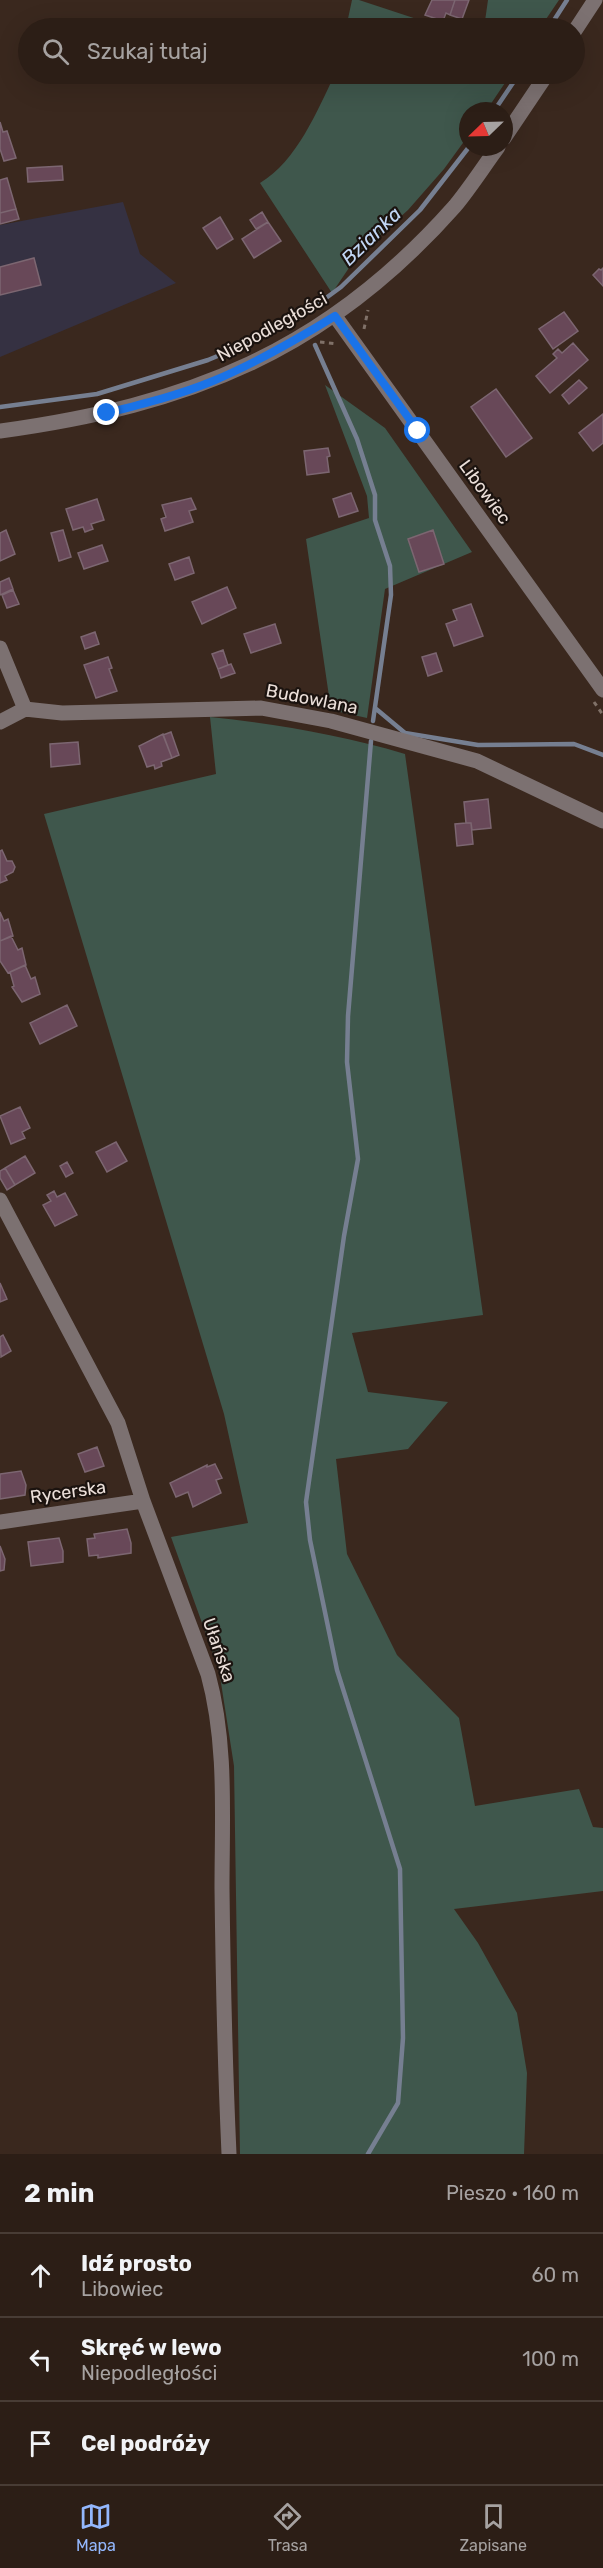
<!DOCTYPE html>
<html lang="pl">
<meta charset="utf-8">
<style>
body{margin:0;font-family:Rubik,sans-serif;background:#34271f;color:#f1f3f6}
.compass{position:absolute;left:459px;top:102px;width:54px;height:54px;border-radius:50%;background:#2c1e16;box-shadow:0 6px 24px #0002;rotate:247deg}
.stop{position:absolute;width:18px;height:18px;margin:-14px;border:4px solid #1a73e8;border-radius:50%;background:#fff}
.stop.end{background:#1a73e8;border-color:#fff;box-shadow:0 2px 6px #0008}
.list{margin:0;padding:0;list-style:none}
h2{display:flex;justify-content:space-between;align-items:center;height:78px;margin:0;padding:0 24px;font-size:26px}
h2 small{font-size:20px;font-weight:400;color:#a6a2a1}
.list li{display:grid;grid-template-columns:39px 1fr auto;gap:18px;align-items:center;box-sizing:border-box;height:84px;padding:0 24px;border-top:2px solid #483c35}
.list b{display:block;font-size:22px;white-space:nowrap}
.list p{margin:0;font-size:20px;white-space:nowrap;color:#a6a2a1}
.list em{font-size:20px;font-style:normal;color:#a6a2a1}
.icon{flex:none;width:33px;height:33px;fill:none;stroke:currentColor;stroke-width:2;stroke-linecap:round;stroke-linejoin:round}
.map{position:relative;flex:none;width:603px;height:2154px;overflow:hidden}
.search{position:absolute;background:#2c1e16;box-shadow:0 6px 24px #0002;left:18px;right:18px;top:18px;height:66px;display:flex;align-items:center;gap:15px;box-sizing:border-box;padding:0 21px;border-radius:33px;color:#a6a2a1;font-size:22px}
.sheet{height:330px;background:#2c1e16}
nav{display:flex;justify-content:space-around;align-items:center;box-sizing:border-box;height:84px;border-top:2px solid #483c35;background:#2c1e16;font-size:16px;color:#a6a2a1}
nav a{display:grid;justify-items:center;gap:3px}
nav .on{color:#93b7fd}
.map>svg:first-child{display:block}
</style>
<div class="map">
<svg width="603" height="2154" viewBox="0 0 603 2154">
<rect width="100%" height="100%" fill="#3a281e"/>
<!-- commercial -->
<path fill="#353142" d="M 123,202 L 140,254 L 176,283 L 0,357 L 0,225 Z"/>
<!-- green -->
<path fill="#3f574c" d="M 352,0 L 359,0 L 444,28 L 346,28 Z
M 488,0 L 559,0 L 540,28 L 484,28 Z
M 335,74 L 511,74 L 486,111 L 468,111 L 468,136 L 444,169 L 408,210 L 357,256 L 332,293 L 260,183 C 297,161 317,111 335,74 Z
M 325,385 L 385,428 L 472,552 L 385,589 L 367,718 L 331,710 L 306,539 L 369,518 L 367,496 Z
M 210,717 C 276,724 341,735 405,754 L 483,1315 L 352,1333 L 368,1392 L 448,1402 L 408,1449 L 336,1459 L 347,1554 L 397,1655 L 459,1718 L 475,1806 L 579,1789 L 593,1827 L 603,1828 L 603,1891 L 454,1909 L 478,1943 L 517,2013 L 527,2073 L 524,2154 L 240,2154 L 234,1766 L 219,1670 L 171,1537 L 248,1523 L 224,1414 L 44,814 L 216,774 Z"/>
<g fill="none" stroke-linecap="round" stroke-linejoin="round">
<!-- stream -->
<path stroke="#767f91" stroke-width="4.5" d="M 549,28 L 567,0
M 494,111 L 519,74
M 276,329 L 300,317 L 341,287 L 420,210 L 469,147
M 315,345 L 357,439 L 375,495 L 375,520 L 390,566 L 391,595 L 373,721
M 0,407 L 97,394 L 208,360 L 258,339
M 375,708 L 405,733 L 478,745 L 574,744 L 603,755
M 368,2154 L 398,2103 L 403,2038 L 400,1869 L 337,1670 L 310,1540 L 306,1502 L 344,1236 L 358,1159 L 347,1062 L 348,1016 L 371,741"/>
</g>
<!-- building -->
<path fill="#684858" stroke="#7c6671" stroke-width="1.5" d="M 432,0 L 455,0 L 450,15 L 446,13 L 443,21 L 425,15 Z
M 455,0 L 469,0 L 462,19 L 450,15 Z
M 0,122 L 3,132 L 7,131 L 16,158 L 4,161 L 0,149 Z
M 62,166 L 63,180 L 28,182 L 27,168 Z
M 7,178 L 16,209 L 0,213 L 0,180 Z
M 16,209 L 19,219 L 0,224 L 0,213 Z
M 262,212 L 268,222 L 256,229 L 250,220 Z
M 220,217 L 233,239 L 217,249 L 203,228 Z
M 268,222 L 281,241 L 254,258 L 242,239 Z
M 34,258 L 41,285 L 0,295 L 0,267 Z
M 603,268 L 603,286 L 593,275 L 599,269 L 601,270 Z
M 564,312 L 578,331 L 553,349 L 539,329 Z
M 573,343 L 588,360 L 550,393 L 536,376 L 557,358 L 553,354 L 558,349 L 562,353 Z
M 579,380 L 587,388 L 569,404 L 562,395 Z
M 496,389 L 532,438 L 506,457 L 471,407 Z
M 603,414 L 603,443 L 593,451 L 579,433 Z
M 328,448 L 330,456 L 327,457 L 329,472 L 307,475 L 304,451 Z
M 351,493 L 358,511 L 339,517 L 333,499 Z
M 191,498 L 196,509 L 189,511 L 193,522 L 165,531 L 161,519 L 166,517 L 162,505 Z
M 97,499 L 104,520 L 91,524 L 93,529 L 85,532 L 83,527 L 73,530 L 66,509 Z
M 6,530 L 15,554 L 0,561 L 0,533 Z
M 63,530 L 71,557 L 59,561 L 51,533 Z
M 433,530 L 444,564 L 419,572 L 408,539 Z
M 102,545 L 108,561 L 84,569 L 78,553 Z
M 189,557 L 194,573 L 175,580 L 169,564 Z
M 9,578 L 13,589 L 0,595 L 0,582 Z
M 227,587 L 236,608 L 202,624 L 192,602 Z
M 13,590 L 19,604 L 7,608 L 2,595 Z
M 471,604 L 483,636 L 454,646 L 446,624 L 457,620 L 453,610 Z
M 275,624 L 281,643 L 251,653 L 244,634 Z
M 95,632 L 99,644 L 85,649 L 81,637 Z
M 223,650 L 228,665 L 218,669 L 212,654 Z
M 436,653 L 442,671 L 428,676 L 422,657 Z
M 108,657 L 112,668 L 109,669 L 117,691 L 96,698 L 84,665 Z
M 231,664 L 235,673 L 221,678 L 218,669 Z
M 171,732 L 179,755 L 172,758 L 163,735 Z
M 163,734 L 172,758 L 161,762 L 162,766 L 155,769 L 154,765 L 147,767 L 139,746 Z
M 78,742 L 80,764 L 51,767 L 50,744 Z
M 488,799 L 491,828 L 472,830 L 471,823 L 466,823 L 464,802 Z
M 466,823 L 471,823 L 473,844 L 457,846 L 455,824 Z
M 2,850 L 7,861 L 12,861 L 15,867 L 13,872 L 5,876 L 7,880 L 0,883 L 0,851 Z
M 0,912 L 4,921 L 8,919 L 13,936 L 0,941 Z
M 11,936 L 18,950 L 22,948 L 26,965 L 8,973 L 0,961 L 0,941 Z
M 25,965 L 31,979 L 35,977 L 40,994 L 22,1002 L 12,987 L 14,986 L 10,972 Z
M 67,1005 L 77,1026 L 40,1044 L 30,1023 Z
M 20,1107 L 30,1128 L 22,1132 L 25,1138 L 11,1144 L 0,1116 Z
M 116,1142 L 127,1161 L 107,1172 L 96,1152 Z
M 25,1156 L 35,1173 L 15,1185 L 5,1168 Z
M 67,1162 L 73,1173 L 66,1177 L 60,1166 Z
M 5,1168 L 15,1185 L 7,1190 L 0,1178 L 0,1171 Z
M 54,1191 L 57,1197 L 65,1193 L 77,1215 L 55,1226 L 43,1205 L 51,1201 L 47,1195 Z
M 0,1283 L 7,1299 L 0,1302 Z
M 3,1335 L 11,1351 L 1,1357 L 0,1337 Z
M 97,1447 L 104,1466 L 85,1472 L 78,1454 Z
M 215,1464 L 222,1478 L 216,1480 L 221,1493 L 193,1507 L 188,1492 L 176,1497 L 170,1483 L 207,1465 L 207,1467 Z
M 21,1471 L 26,1485 L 25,1495 L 0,1499 L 0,1474 Z
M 127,1529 L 131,1543 L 131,1553 L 98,1558 L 98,1555 L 89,1556 L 87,1539 L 95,1538 L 94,1534 Z
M 59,1538 L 63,1551 L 63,1562 L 31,1566 L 28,1542 Z
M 0,1546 L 5,1559 L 4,1570 L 0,1571 Z"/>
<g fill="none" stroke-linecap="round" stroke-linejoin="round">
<!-- path -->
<path stroke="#807168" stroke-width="3" stroke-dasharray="4.5 4.5" stroke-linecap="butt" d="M 364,329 L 368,310
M 320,342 L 337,344
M 594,702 L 603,715"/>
<!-- minor -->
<path stroke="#7c7171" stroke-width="15" d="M 574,32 L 595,0
M 504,138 L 547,74
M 335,316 L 603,690
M 0,431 C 189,405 326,352 455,206 C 470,188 484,166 498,147
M 0,648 L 25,709
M 0,722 L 25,709 L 62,713 L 261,708 L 331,721 L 477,761 L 603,821
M 0,1200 L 118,1423 L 143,1501 L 208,1674 C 227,1743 222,1817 222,1888 C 223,1977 225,2065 229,2154
M 0,1522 L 143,1501"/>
</g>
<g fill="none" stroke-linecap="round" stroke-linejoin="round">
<!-- route -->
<path stroke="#1a73e8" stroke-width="8" d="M 107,413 C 143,404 179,395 213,381 C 256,363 296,340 335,316 L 418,431"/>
</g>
<g text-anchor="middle" stroke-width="4.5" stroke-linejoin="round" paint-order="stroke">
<!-- street labels -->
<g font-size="18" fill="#ebdfd9" stroke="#1b130f">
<text transform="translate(272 327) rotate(-29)" y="6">Niepodległości</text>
<text transform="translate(485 492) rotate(54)" y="6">Libowiec</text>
<text transform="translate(312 699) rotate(11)" y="6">Budowlana</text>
<text transform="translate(68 1492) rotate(-8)" y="6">Rycerska</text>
<text transform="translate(219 1650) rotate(71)" y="6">Ułańska</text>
</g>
<!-- water labels -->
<g font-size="20" font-style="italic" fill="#c1d6f5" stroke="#1b130f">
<text transform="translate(371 236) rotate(-44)" y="7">Bzianka</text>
</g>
</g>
</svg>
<svg class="compass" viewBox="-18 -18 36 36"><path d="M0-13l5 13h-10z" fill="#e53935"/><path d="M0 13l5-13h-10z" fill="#a6a2a1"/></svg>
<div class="stop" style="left:418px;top:431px"></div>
<div class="stop end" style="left:107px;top:413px"></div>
<div class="search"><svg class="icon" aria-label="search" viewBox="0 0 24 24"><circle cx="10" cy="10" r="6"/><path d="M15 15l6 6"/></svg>Szukaj tutaj</div>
</div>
<section class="sheet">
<h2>2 min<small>Pieszo · 160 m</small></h2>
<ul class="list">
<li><svg class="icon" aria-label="ahead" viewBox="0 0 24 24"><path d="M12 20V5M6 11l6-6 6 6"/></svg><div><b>Idź prosto</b><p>Libowiec</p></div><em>60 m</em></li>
<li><svg class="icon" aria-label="left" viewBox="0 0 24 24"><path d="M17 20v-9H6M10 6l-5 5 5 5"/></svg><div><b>Skręć w lewo</b><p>Niepodległości</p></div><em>100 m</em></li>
<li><svg class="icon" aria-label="arrive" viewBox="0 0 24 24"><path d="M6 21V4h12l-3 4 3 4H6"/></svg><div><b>Cel podróży</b></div></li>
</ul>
</section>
<nav>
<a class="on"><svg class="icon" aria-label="map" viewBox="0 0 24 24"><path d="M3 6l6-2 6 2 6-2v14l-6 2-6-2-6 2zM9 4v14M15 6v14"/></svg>Mapa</a>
<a><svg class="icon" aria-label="directions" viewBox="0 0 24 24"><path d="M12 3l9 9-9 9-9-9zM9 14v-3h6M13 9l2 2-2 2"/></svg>Trasa</a>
<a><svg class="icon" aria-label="saved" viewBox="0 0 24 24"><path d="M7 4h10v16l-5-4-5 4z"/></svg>Zapisane</a>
</nav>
